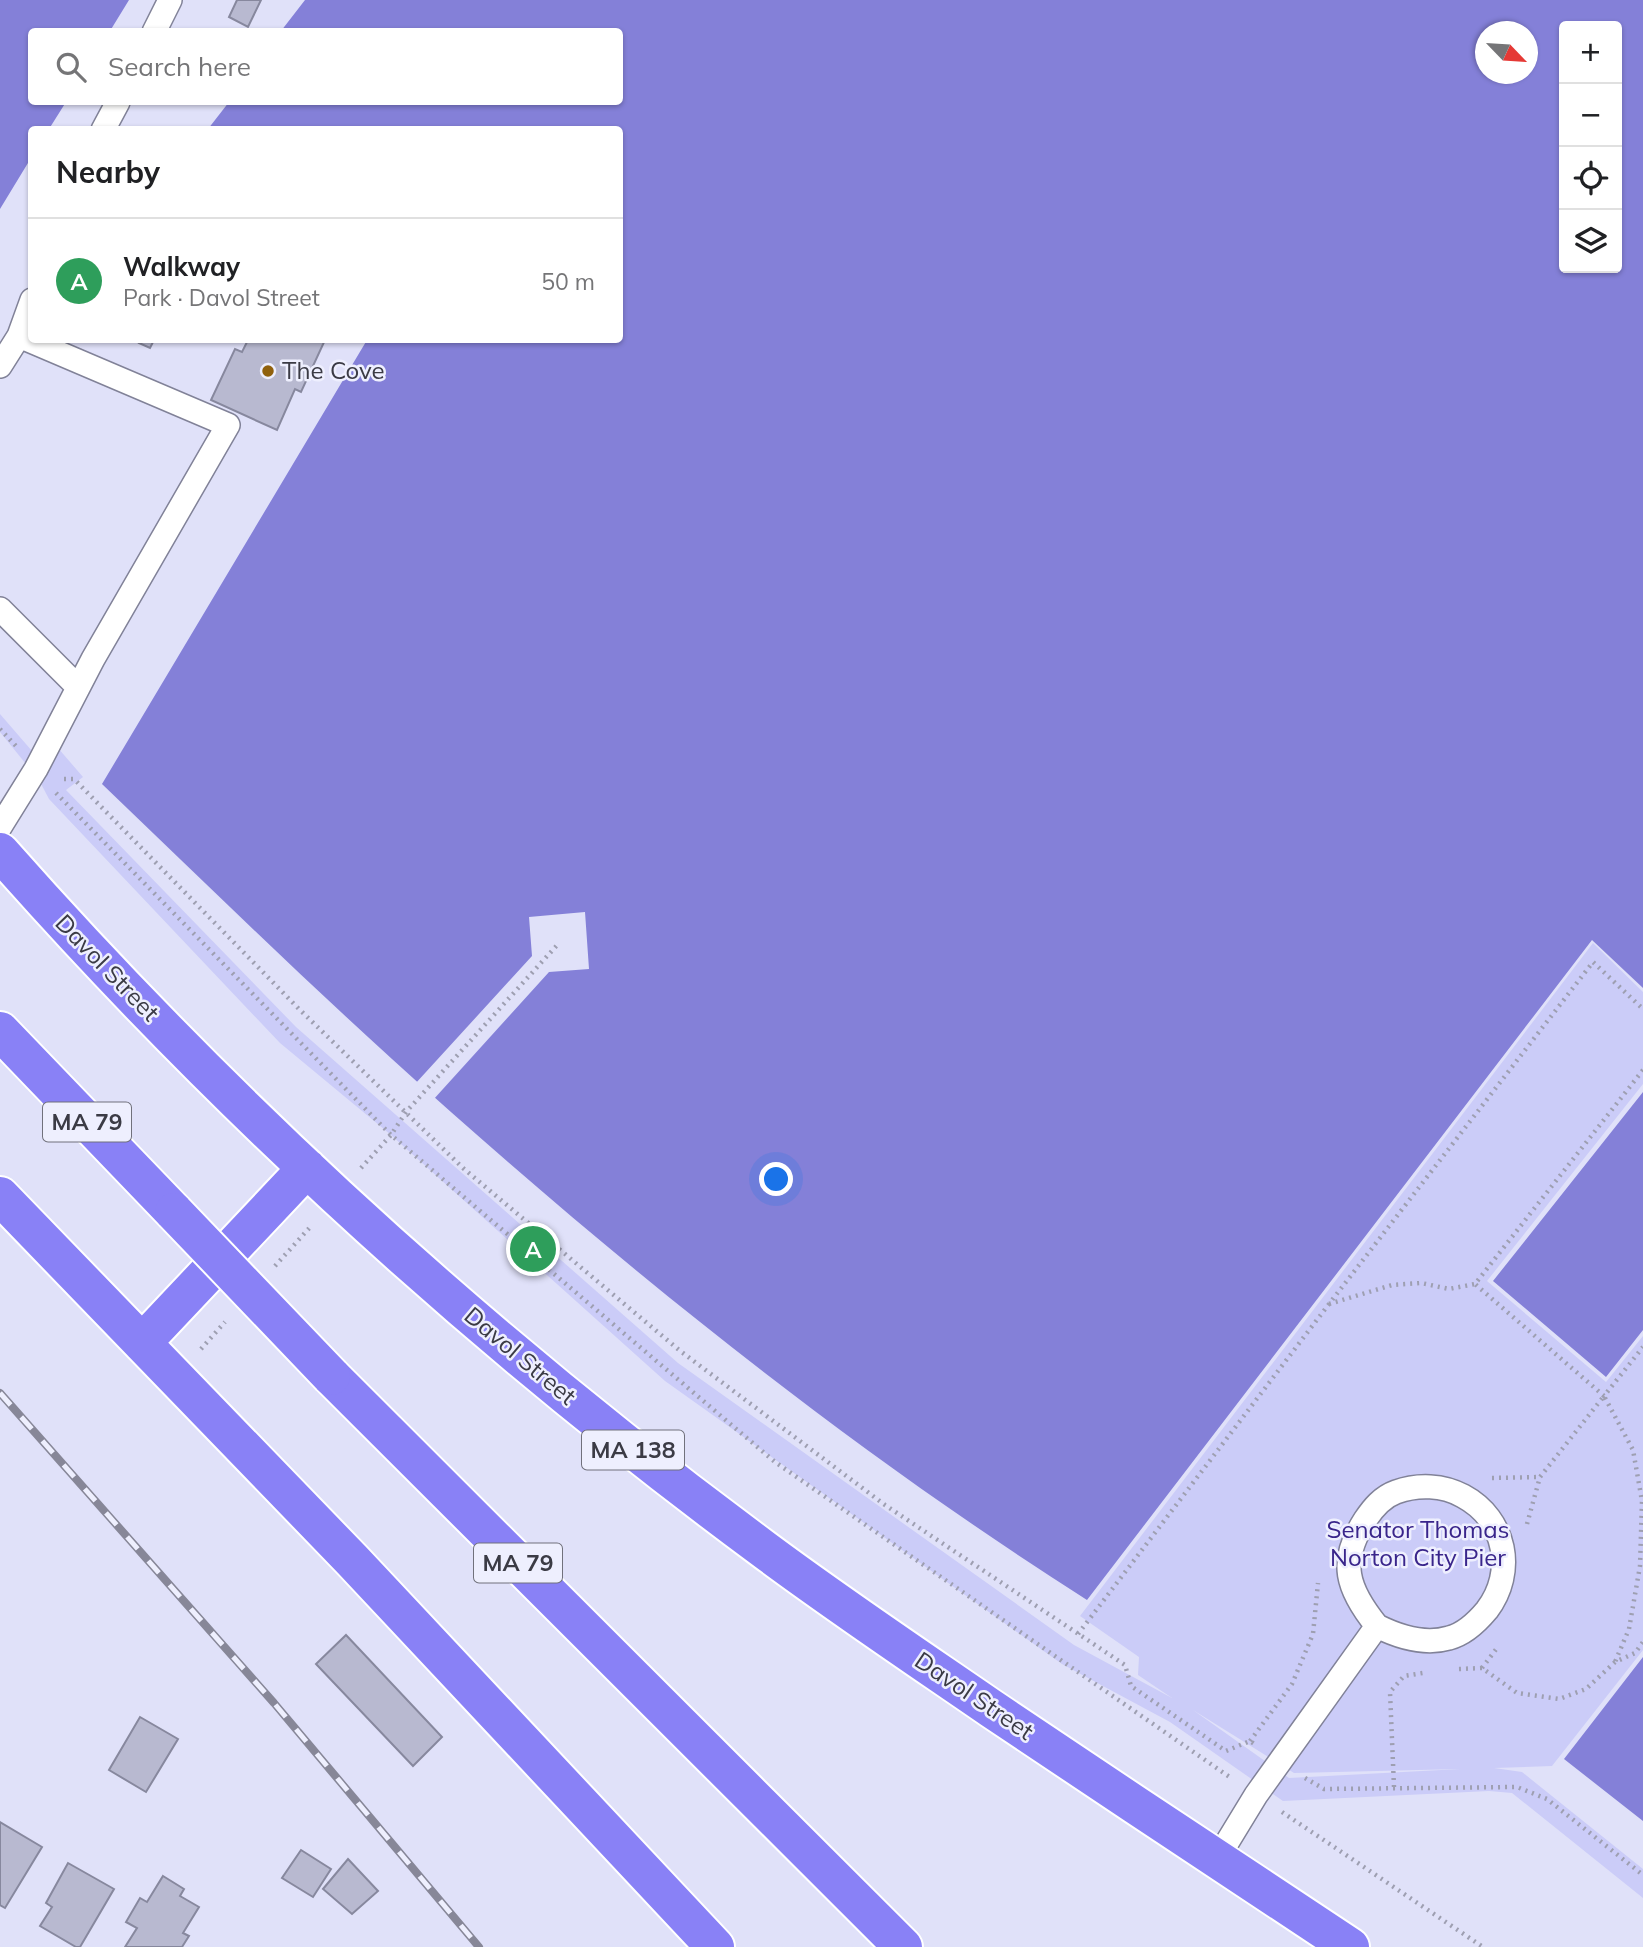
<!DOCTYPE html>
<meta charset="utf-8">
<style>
body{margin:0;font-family:Mulish,sans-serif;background:#f6f6f6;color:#202124}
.controls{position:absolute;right:21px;top:21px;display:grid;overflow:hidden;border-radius:7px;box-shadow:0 2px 5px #0004}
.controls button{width:63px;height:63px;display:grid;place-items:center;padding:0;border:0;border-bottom:2px solid #e0e0e0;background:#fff;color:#202124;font:35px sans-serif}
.compass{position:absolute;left:1475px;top:21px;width:63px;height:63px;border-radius:50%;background:#fff;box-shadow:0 2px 5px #0004;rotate:115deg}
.you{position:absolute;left:777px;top:1180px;width:24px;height:24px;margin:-18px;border:5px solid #fff;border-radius:50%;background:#1a73e8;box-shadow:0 0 0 10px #1a73e833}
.badge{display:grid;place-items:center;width:46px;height:46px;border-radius:50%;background:#7c3aed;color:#fff;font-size:23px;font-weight:700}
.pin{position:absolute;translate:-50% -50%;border:4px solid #fff;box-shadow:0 2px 7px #0006}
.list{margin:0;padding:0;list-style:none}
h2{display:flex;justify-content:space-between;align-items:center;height:91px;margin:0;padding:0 28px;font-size:30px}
h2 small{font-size:23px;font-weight:400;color:#757577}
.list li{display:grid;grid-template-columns:46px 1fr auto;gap:21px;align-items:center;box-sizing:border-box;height:126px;padding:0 28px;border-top:2px solid #e0e0e0}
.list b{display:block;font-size:26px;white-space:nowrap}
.list p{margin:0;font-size:23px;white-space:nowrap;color:#757577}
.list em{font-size:23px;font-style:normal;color:#757577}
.icon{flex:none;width:38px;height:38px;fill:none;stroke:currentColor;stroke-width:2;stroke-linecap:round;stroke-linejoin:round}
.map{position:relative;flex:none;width:1643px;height:1947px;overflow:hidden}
.search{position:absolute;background:#fff;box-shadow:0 2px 5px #0004;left:28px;top:28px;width:595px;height:77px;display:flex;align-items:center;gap:18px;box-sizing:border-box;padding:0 24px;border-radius:7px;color:#757577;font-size:26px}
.panel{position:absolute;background:#fff;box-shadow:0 2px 5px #0004;left:28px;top:126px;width:595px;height:217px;border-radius:7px}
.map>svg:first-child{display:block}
</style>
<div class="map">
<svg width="1643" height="1947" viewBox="0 0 1643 1947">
<rect width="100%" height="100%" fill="#e0e1f9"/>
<!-- green -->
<path fill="#cbccf8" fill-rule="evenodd" d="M 0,714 L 45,766 L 58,748 L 83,777 L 66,790 L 296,1027 L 678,1363 L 1074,1645 L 1172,1698 L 1138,1675 L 1139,1657 L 1080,1616 L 1593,943 L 1643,992 L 1643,1084 L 1487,1281 L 1606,1382 L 1643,1336 L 1643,1650 L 1552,1766 L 1494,1768 L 1522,1772 L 1643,1869 L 1643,1898 L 1512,1793 L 1489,1791 L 1283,1801 L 1170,1722 L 1062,1664 L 665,1381 L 391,1135 L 280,1043 L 49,799 L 39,780 L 0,732 ZM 1193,1710 L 1294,1773 L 1460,1769 L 1289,1778 Z"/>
<!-- water -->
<path fill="#8480d8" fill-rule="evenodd" d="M 0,0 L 129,0 L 110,31 L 32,32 L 32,102 L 66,102 L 49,129 L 32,130 L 31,158 L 0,209 Z
M 305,0 L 1643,0 L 1643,988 L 1592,940 L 1087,1600 C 839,1442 609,1256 392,1059 C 293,969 198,876 102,784 L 367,340 L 620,340 L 620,130 L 208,129 L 229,102 L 620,102 L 620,32 L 281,31 ZM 1564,26 L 1617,26 L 1617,268 L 1564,268 ZM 1486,32 L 1528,32 L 1528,74 L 1486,74 Z
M 1643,1092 L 1643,1330 L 1606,1377 L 1493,1281 Z
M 1643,1657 L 1643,1821 L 1564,1759 Z"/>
<!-- pier -->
<path fill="#e0e1f9" d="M 585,912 L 589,969 L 549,972 L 433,1100 L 415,1084 L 532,956 L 529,917 Z"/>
<!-- building -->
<path fill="#b8b9d0" stroke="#87889e" stroke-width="2" d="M 237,0 L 261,0 L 248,27 L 229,17 Z
M 141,340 L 154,340 L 150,348 L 139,343 Z
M 248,340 L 325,340 L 301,392 L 295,389 L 277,430 L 211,400 L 235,349 L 242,352 Z
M 346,1635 L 442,1737 L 413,1766 L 316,1664 Z
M 140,1717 L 178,1739 L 146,1792 L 109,1770 Z
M 0,1822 L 42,1847 L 5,1908 L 0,1905 Z
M 301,1850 L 331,1869 L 313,1897 L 282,1878 Z
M 348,1859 L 378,1891 L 352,1914 L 323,1889 Z
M 68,1863 L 114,1889 L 80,1947 L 76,1947 L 40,1926 L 52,1907 L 46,1903 Z
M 163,1876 L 184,1889 L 180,1896 L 199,1907 L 183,1933 L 189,1936 L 182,1947 L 125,1947 L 137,1928 L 126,1922 L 140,1898 L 147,1902 Z"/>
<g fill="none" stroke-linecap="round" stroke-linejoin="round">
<!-- lane casing -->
<g stroke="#818298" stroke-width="26">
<path id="lane" d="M 154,32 L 170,0
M 103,130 L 118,102
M 19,336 L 32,300
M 0,366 L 19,336 L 228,425 L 93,659 L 36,769 L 0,827
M 0,609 L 78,687
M 1217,1859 L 1256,1795 L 1377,1626 C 1399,1637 1425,1645 1449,1638 C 1465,1634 1477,1622 1487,1610 C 1516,1572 1506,1519 1463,1496 C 1443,1485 1418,1484 1396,1492 C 1382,1497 1373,1508 1365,1520 C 1338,1562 1347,1589 1377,1626"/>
</g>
<!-- highway casing -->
<g stroke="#fff" stroke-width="42">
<path id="highway" d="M 0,852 C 228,1110 485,1343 762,1548 C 837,1604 915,1656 992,1709 C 1111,1789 1230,1868 1350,1947
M 0,1031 L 174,1212
M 0,1196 L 352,1560 L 715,1947
M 142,1343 L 307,1168
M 331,1376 L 903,1947"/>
</g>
<!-- path -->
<path stroke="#9e9fb1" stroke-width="4.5" stroke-dasharray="2 5" stroke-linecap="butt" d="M 0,729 L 16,746
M 64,779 L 74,779 L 299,1009 L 463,1168 L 679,1350 L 885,1505 L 1125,1665 L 1131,1686 L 1226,1751 L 1250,1741 L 1257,1746
M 56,793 L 391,1135 L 775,1462 L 1231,1778
M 1643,1070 L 1475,1284 L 1604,1396 L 1643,1347
M 361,1168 L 391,1135 L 406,1112 L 559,943
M 275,1266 L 312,1225
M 1329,1304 L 1392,1285 L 1421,1283 L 1449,1289 L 1475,1284
M 201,1349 L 225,1322
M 1492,1478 L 1540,1477
M 1527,1524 L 1540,1477 L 1604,1396 L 1633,1450 L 1642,1501 L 1640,1566 L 1629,1629 L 1615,1662
M 1078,1634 L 1329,1304 L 1593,962 L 1643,1009
M 1482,1668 L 1497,1648
M 1459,1669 L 1482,1668 L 1517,1693 L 1559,1699 L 1586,1689 L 1615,1662 L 1635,1653 L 1643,1642
M 1250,1741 L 1292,1684 L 1313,1634 L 1318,1583
M 1305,1778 L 1324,1789 L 1517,1787 L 1547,1799 L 1643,1875
M 1394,1787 L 1390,1692 L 1404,1676 L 1423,1673
M 1282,1812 L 1483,1947"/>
<!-- lane -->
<use href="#lane" stroke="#fff" stroke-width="23"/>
<!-- highway -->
<use href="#highway" stroke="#8981f6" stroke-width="38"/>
<!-- rail casing -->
<g stroke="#878798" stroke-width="8">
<path id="rail" d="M 0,1393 L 274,1703 L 479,1947"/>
</g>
<!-- rail -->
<use href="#rail" stroke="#eeeffe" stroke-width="5" stroke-dasharray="16" stroke-linecap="butt"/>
<!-- highway-bridge casing -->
<g stroke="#fff" stroke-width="42" stroke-linecap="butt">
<path id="highway-bridge" d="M 174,1212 L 331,1376"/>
</g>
<!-- highway-bridge -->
<use href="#highway-bridge" stroke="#8981f6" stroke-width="38"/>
</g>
<!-- markers -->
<circle fill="#90610d" stroke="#eeeffe" stroke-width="2.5" cx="268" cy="371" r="7"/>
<g text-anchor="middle" stroke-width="5" stroke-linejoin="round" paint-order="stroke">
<!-- shield labels -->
<g fill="#eeeffe" stroke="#71717c" stroke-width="2">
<rect x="43" y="1102.5" width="88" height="39" rx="5"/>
<rect x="582" y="1430.5" width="102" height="39" rx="5"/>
<rect x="474" y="1543.5" width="88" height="39" rx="5"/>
</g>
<g font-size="23" font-weight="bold" fill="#3b3b45">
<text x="87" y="1130">MA 79</text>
<text x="633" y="1458">MA 138</text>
<text x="518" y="1571">MA 79</text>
</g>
<!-- poi labels -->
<g font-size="24" fill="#3b3b45" stroke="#eeeffe" text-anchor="start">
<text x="282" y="379">The Cove</text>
</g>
<!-- street labels -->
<g font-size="24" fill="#3b3b45" stroke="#eeeffe">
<text transform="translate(107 968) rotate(46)" y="8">Davol Street</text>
<text transform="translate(520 1356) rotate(40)" y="8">Davol Street</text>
<text transform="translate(974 1696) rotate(34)" y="8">Davol Street</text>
</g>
<!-- park labels -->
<g font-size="24" fill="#39258b" stroke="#eeeffe">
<text x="1418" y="1538">Senator Thomas<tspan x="1418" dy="28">Norton City Pier</tspan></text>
</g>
</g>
</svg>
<div class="controls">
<button>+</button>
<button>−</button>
<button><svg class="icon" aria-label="locate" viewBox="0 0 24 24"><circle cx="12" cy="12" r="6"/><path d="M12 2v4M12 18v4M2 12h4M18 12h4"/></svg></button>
<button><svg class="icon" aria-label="layers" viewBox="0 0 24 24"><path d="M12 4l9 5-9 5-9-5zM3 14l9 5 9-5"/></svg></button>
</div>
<svg class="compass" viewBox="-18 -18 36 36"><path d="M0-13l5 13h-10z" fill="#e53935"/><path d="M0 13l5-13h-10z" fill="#757577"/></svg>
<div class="you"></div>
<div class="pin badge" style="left:533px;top:1249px;background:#2e9e5b">A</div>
<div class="search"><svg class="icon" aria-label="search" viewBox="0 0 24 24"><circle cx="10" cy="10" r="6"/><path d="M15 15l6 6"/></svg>Search here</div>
<section class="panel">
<h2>Nearby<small></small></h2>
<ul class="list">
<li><span class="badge" style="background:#2e9e5b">A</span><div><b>Walkway</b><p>Park · Davol Street</p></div><em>50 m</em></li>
</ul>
</section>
</div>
